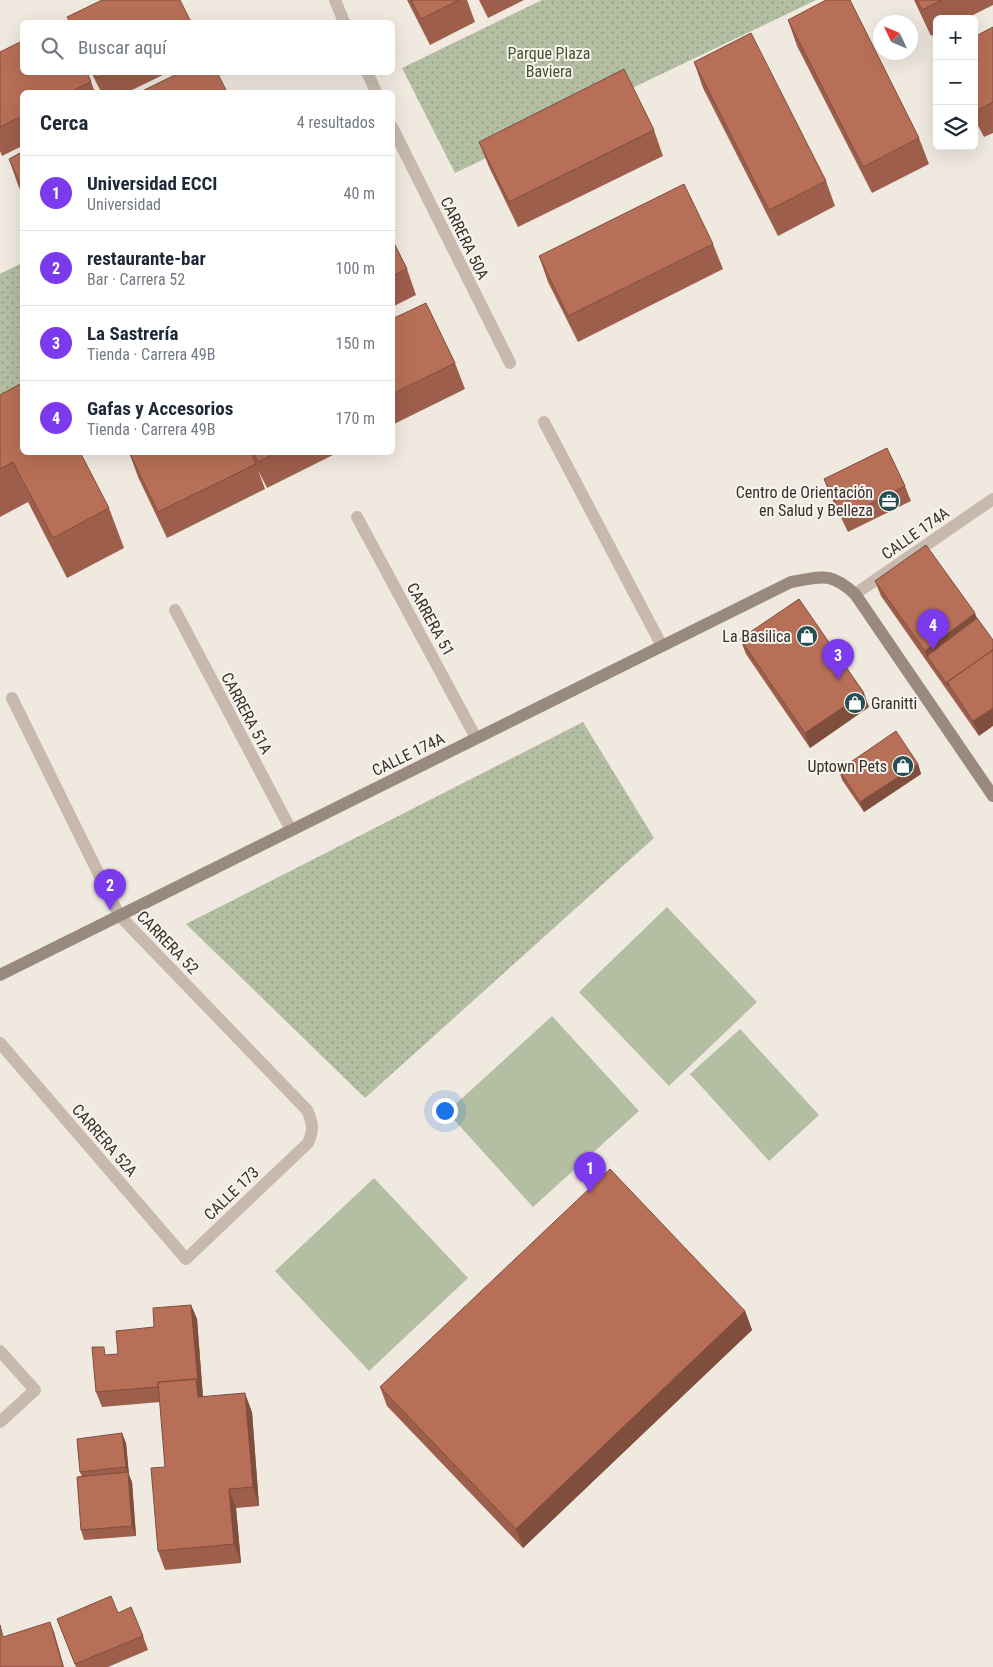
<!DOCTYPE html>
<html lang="es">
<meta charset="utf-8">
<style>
body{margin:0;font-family:"Roboto Condensed",sans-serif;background:#f2f2f3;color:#1f2937}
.controls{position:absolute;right:15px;top:15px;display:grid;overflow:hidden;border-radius:8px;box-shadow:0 5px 20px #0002}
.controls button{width:45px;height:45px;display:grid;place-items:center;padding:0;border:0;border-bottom:1px solid #e0e1e3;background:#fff;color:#1f2937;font:25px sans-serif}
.compass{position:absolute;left:873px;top:15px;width:45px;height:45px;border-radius:50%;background:#fff;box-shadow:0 5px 20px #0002;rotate:314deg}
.you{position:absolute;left:444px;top:1110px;width:18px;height:18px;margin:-12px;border:4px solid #fff;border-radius:50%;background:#1a73e8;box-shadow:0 0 0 8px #1a73e833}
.badge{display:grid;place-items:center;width:32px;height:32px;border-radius:50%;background:#7c3aed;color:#fff;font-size:16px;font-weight:700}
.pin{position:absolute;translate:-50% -41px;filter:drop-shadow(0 1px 2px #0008)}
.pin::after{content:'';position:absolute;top:26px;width:18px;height:15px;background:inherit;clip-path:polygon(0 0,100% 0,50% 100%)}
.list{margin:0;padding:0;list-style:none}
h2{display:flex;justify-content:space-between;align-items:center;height:65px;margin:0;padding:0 20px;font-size:21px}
h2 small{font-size:16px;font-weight:400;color:#747a83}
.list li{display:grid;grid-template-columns:32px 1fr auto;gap:15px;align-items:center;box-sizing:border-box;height:75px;padding:0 20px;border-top:1px solid #e0e1e3}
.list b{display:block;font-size:19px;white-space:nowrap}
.list p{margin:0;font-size:16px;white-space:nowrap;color:#747a83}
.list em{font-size:16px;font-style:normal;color:#747a83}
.icon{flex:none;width:28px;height:28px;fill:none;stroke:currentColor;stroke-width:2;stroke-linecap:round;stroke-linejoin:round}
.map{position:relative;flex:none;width:993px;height:1667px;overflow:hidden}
.search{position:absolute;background:#fff;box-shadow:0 5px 20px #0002;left:20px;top:20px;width:375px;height:55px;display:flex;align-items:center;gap:12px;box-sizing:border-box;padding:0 18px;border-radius:8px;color:#747a83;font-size:19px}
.panel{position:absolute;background:#fff;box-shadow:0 5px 20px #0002;left:20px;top:90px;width:375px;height:365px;border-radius:8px}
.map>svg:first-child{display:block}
</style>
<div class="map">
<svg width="993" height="1667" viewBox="0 0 993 1667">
<defs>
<pattern id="park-dots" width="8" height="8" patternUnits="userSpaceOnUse" patternTransform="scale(1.25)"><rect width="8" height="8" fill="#b4bea2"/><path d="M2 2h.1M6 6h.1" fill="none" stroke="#939b84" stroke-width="1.8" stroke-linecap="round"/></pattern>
</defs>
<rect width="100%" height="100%" fill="#f0e9e0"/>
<!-- grass -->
<path fill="#b4bea2" d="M 667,907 L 757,1002 L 669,1086 L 579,992 Z
M 552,1016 L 639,1111 L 533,1207 L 447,1112 Z
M 740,1029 L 819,1115 L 769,1161 L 690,1074 Z
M 374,1178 L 468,1278 L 369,1371 L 275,1271 Z"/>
<!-- park -->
<path fill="url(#park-dots)" d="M 542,0 L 816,0 L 455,173 L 402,68 Z
M 22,263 L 22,398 L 0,409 L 0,274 Z
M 583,722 L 654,838 L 365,1098 L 186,924 Z"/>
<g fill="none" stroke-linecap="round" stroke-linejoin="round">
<!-- street -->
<path stroke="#c7b9ad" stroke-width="12" d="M 335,0 L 344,22
M 367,72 L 376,92
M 392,127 L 510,363
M 544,422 L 662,646
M 357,517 L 476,738
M 855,594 L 993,499
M 175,610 L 291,830
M 0,1043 L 186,1259 L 308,1143 C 314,1130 313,1123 307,1110 L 119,915 L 12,698
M 0,1351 L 35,1390 L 0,1422"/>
<!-- secondary -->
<path stroke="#9a897f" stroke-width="12" d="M 0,975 L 791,582 C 822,577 830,571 855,594 L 993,796"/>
</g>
<!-- wall -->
<path fill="#9d5f4b" d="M 407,0 L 467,0 L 475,22 L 430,45 Z
M 479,0 L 524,0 L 488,18 Z
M 914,0 L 993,0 L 993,5 L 965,19 L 937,19 L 937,33 L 931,36 Z
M 788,20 L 919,138 L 929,164 L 872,193 L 797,46 Z
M 993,27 L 993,133 L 984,137 L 974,118 L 974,37 Z
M 0,52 L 91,82 L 95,92 L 22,92 L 22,146 L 2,156 L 0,151 Z
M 694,62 L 826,181 L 835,206 L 778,236 L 703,88 Z
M 91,72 L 169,72 L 128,92 L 101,92 Z
M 654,130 L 663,156 L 518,227 L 489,167 L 479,142 Z
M 22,152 L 22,194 L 18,185 L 9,159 Z
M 392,239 L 407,269 L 416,295 L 392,307 Z
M 713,244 L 723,269 L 578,342 L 548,282 L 539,256 Z
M 392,319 L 455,363 L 465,389 L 392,425 Z
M 0,395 L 109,508 L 124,548 L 67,578 L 28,502 L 0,517 Z
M 129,452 L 339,452 L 267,488 L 258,470 L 265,489 L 167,538 L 138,477 Z
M 824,479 L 905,486 L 911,501 L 848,532 L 829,493 Z
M 926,545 L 979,736 L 881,596 L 875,581 Z
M 740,639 L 869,707 L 810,748 L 746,654 Z
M 918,764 L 921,774 L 864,812 L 842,780 L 839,770 Z
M 191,1305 L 197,1319 L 203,1397 L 252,1412 L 259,1506 L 236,1508 L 241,1563 L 165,1570 L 158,1551 L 165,1467 L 160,1402 L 102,1407 L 96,1392 L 107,1355 L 118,1354 L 154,1327 Z
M 745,1311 L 752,1330 L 523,1548 L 387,1406 L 380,1387 Z
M 126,1443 L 129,1475 L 132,1482 L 136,1536 L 84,1540 L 81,1530 L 82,1477 L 80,1472 Z
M 118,1613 L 143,1636 L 148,1650 L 108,1667 L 76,1667 L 57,1619 Z"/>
<!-- shaded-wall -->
<path fill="#804e3d" d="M 975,613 L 981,628 L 927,656 L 925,651 Z
M 864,693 L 869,707 L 810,748 L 805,733 Z
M 993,708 L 993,726 L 979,736 L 973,721 Z
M 918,764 L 921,774 L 864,812 L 860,802 Z
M 191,1305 L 197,1319 L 203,1398 L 198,1397 Z
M 745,1311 L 752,1330 L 523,1548 L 516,1529 Z
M 245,1393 L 252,1412 L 259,1506 L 253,1487 Z
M 122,1433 L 126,1443 L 129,1475 L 132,1482 L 136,1536 L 132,1526 L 128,1474 L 126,1467 Z
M 229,1489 L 236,1508 L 241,1563 L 234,1544 Z
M 50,1622 L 54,1632 L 64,1667 L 63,1667 Z"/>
<!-- building -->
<path fill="#b76f57" stroke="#804e3d" d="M 102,0 L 180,0 L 191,22 L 70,22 L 67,17 Z
M 411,0 L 459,0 L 421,19 Z
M 826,0 L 850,0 L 919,138 L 863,167 L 788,20 Z
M 917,0 L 942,0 L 922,10 Z
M 993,27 L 993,102 L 974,112 L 974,37 Z
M 751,33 L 826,181 L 769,210 L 694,62 Z
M 22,41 L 22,72 L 87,72 L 91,82 L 70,92 L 22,92 L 22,116 L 0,127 L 0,52 Z
M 624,69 L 654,130 L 509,202 L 479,142 Z
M 94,72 L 107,72 L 97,78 Z
M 181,72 L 217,72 L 227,92 L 140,92 Z
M 22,152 L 22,188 L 9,159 Z
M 684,184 L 713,244 L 568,316 L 539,256 Z
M 392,239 L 407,269 L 392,276 Z
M 426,303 L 455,363 L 392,394 L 392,319 Z
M 22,383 L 22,452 L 80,452 L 109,508 L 53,538 L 13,462 L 0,469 L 0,395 Z
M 887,448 L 905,486 L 843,518 L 824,479 Z
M 129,452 L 251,452 L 256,464 L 158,512 Z
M 253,452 L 278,452 L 258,462 Z
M 926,545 L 975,613 L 925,651 L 875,581 Z
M 799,599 L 864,693 L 805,733 L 740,639 Z
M 977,618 L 993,640 L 993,650 L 947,682 L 948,686 L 927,656 Z
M 993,650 L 993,708 L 973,721 L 947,682 Z
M 896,731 L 918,764 L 860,802 L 839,770 Z
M 610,1169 L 745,1311 L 516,1529 L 380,1387 Z
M 191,1305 L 198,1383 L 196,1379 L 158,1382 L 158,1387 L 96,1392 L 92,1347 L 104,1347 L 105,1355 L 118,1354 L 116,1331 L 154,1327 L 153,1308 Z
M 196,1379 L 198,1397 L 245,1393 L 253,1487 L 229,1489 L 234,1544 L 158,1551 L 151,1468 L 165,1467 L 158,1382 Z
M 122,1433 L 126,1467 L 80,1472 L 77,1439 Z
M 128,1472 L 132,1526 L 81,1530 L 77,1477 Z
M 111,1596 L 118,1613 L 131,1607 L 143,1636 L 75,1664 L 57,1619 Z
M 50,1622 L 63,1667 L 0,1667 L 0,1625 L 3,1637 Z"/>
<!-- icons -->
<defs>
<g id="office-disc" transform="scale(1.125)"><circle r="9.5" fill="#254f53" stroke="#f8f3ec"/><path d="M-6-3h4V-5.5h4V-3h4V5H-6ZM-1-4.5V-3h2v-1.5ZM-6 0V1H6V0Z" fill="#fff"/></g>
<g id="shop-disc" transform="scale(1.125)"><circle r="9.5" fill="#254f53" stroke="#f8f3ec"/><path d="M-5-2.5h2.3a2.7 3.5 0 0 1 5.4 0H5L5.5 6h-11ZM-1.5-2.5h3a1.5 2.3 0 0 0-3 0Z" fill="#fff"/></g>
</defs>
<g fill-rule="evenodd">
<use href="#office-disc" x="889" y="501"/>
<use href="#shop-disc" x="807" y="636"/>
<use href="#shop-disc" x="855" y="703"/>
<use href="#shop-disc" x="903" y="766"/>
</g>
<g text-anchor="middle" stroke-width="4" stroke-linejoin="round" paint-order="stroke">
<!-- park labels -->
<g font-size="16" fill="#465232" stroke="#f8f3ec">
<text x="549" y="59">Parque Plaza<tspan x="549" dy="18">Baviera</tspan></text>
</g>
<!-- street labels -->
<g font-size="16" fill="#362f2b" stroke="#f8f3ec">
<text transform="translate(465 238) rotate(64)" y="6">CARRERA 50A</text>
<text transform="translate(915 533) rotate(-35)" y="6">CALLE 174A</text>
<text transform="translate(431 619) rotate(61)" y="6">CARRERA 51</text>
<text transform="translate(247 713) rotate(62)" y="6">CARRERA 51A</text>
<text transform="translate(408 754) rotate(-26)" y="6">CALLE 174A</text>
<text transform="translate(168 942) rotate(46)" y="6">CARRERA 52</text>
<text transform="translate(105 1140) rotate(49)" y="6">CARRERA 52A</text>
<text transform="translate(231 1193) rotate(-44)" y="6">CALLE 173</text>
</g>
<!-- poi labels -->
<g font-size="16" fill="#362f2b" stroke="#f8f3ec" text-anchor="end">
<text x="873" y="498">Centro de Orientación<tspan x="873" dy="18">en Salud y Belleza</tspan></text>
<text x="791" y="642">La Basilica</text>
<text x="871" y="709" text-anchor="start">Granitti</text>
<text x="887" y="772">Uptown Pets</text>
</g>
</g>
</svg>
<div class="controls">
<button>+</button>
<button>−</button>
<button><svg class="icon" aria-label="layers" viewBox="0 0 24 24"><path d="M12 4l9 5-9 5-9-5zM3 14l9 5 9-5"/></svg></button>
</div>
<svg class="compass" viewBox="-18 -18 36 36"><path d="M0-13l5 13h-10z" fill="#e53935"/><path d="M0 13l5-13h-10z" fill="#747a83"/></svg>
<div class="you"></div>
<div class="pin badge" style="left:590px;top:1193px">1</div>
<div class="pin badge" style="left:110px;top:910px">2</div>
<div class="pin badge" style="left:838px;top:680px">3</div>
<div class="pin badge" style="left:933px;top:650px">4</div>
<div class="search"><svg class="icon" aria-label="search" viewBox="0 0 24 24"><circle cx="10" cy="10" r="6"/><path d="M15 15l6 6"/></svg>Buscar aquí</div>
<section class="panel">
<h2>Cerca<small>4 resultados</small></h2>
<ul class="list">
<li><span class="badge">1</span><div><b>Universidad ECCI</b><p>Universidad</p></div><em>40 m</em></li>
<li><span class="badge">2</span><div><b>restaurante-bar</b><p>Bar · Carrera 52</p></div><em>100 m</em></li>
<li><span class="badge">3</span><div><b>La Sastrería</b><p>Tienda · Carrera 49B</p></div><em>150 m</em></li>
<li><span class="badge">4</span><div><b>Gafas y Accesorios</b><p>Tienda · Carrera 49B</p></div><em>170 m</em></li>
</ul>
</section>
</div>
